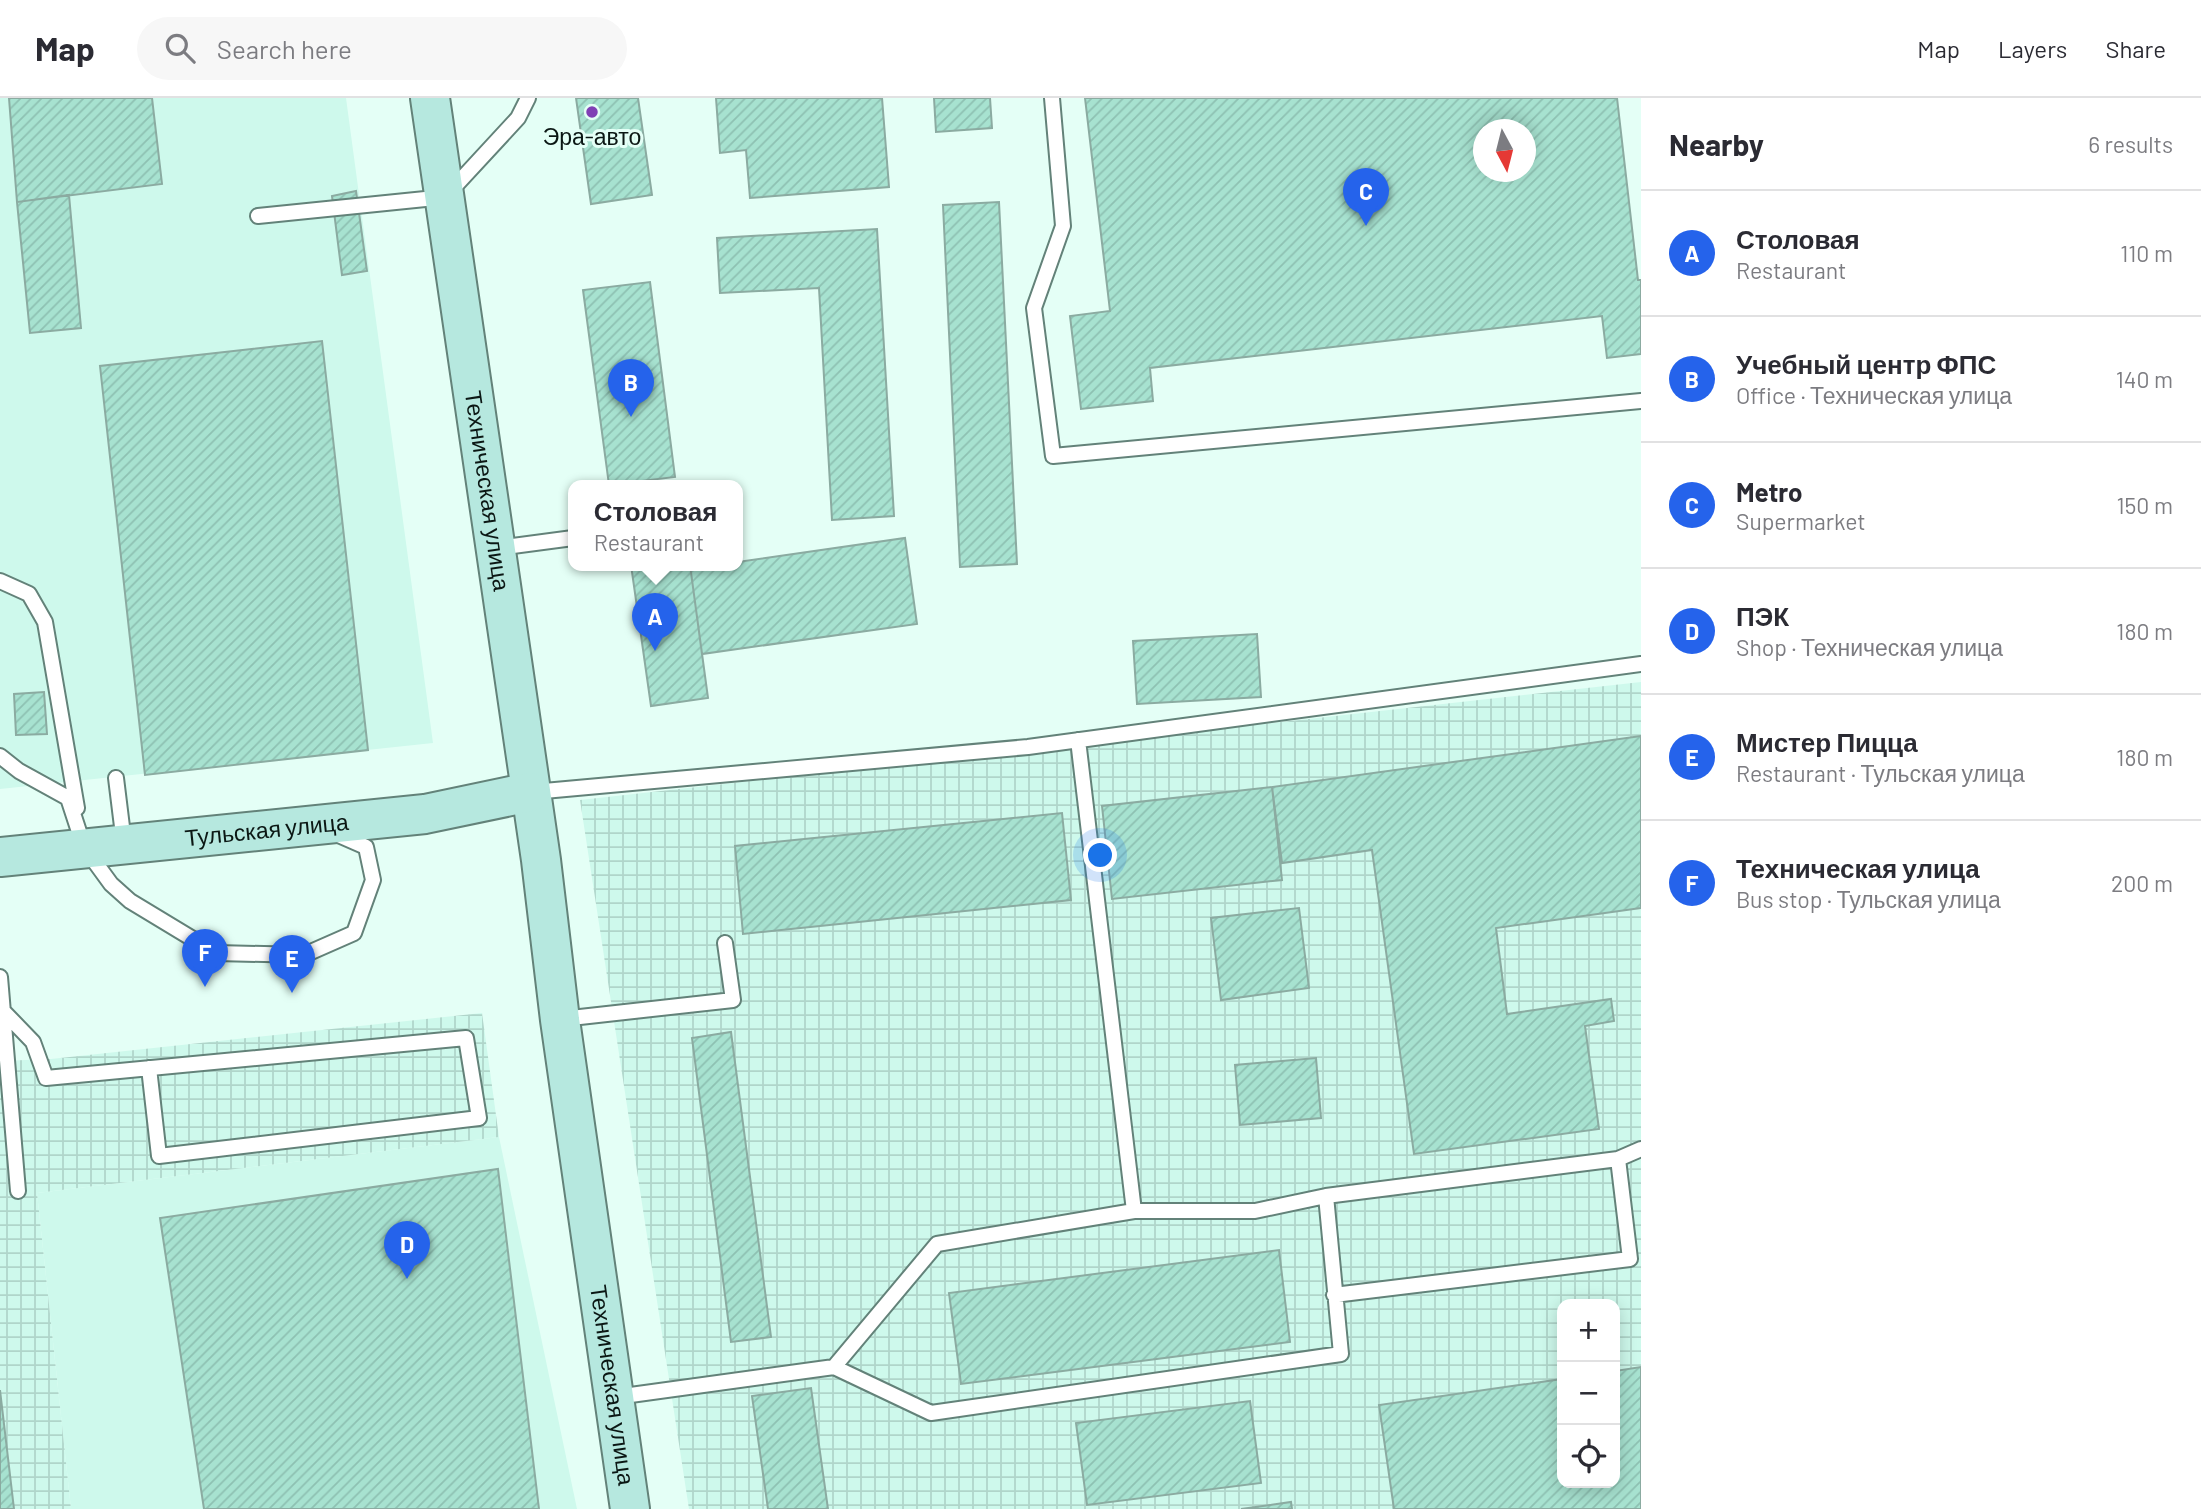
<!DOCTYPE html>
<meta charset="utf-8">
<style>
body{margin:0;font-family:Barlow,sans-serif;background:#f7f7f7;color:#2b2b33}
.controls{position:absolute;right:21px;bottom:21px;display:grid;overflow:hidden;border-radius:14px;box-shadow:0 4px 18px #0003}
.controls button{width:63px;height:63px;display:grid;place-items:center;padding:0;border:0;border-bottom:2px solid #e1e1e2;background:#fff;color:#2b2b33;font:35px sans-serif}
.compass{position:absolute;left:1473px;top:21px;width:63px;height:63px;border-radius:50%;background:#fff;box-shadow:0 4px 18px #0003;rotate:173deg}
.you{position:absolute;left:1101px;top:758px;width:24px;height:24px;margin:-18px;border:5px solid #fff;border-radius:50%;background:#1a73e8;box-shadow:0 0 0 10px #1a73e833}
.badge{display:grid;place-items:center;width:46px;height:46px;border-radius:50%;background:#2563eb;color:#fff;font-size:23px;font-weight:700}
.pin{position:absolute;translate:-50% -58px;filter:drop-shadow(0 2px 4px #0008)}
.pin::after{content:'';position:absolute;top:37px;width:24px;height:21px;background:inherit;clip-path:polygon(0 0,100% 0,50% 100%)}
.popup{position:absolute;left:568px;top:382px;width:175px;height:91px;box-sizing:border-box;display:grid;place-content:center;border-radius:14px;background:#fff;filter:drop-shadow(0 2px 5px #0005);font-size:23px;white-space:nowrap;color:#7c7c81}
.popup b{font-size:26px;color:#2b2b33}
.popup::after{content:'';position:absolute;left:50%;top:100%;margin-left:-14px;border:14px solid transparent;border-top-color:#fff}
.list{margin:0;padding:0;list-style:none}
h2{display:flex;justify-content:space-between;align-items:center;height:91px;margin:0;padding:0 28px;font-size:30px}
h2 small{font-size:23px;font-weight:400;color:#7c7c81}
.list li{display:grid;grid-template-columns:46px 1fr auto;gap:21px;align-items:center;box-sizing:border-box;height:126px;padding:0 28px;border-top:2px solid #e1e1e2}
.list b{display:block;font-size:26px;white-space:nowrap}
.list p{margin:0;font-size:23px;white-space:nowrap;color:#7c7c81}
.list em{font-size:23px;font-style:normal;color:#7c7c81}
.icon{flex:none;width:38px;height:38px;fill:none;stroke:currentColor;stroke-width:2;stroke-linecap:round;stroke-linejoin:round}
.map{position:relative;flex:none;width:1641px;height:1411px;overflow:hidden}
header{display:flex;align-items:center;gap:42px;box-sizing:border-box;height:98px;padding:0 35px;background:#fff;border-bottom:2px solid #e1e1e2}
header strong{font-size:33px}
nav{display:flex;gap:38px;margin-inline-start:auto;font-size:24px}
.search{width:490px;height:63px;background:#f7f7f7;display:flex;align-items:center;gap:18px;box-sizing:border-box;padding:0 24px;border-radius:38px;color:#7c7c81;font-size:26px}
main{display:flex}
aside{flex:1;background:#fff}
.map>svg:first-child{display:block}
</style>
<header>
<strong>Map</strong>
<div class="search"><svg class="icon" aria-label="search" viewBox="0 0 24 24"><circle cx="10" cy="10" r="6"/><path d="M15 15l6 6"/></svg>Search here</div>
<nav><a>Map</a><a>Layers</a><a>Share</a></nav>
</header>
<main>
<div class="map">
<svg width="1641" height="1411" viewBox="0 0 1641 1411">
<defs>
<pattern id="industrial-grid" width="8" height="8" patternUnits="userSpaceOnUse" patternTransform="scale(1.75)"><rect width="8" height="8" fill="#cef9ec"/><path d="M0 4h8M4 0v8" fill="none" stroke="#b0d5ca"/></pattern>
<pattern id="building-hatch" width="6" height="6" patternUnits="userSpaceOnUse" patternTransform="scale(1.75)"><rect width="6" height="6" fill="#a7e2d0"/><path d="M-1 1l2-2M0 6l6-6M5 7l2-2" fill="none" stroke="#8ec1b2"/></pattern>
</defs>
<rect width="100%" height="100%" fill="#e4fff6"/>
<!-- built -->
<path fill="#cef9ec" d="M 0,0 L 346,0 L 433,645 L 0,691 Z
M 499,1039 L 577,1411 L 71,1411 L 37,1095 Z"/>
<!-- industrial -->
<path fill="url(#industrial-grid)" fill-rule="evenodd" d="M 1641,584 L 1641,1411 L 689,1411 L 580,702 ZM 1562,1206 L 1615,1206 L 1615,1385 L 1562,1385 Z
M 482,915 L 499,1039 L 37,1095 L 71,1411 L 0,1411 L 0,963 L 51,961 Z"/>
<!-- building -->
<path fill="url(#building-hatch)" stroke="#8baba1" stroke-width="2" fill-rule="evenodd" d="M 9,0 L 152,0 L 162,86 L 17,104 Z
M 576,0 L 638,0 L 652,97 L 591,106 Z
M 716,0 L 882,0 L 889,89 L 750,100 L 746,52 L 720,55 Z
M 934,0 L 990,0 L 992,30 L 936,34 Z
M 1085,0 L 1617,0 L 1638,182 L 1641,182 L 1641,256 L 1607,260 L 1602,218 L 1150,270 L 1153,303 L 1081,311 L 1070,218 L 1110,213 ZM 1484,32 L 1526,32 L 1526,74 L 1484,74 Z
M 356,93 L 367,173 L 342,177 L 332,98 Z
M 69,97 L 81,230 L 30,235 L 17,104 Z
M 999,104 L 1017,466 L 960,469 L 943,107 Z
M 877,131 L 894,418 L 832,422 L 819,190 L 720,195 L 717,140 Z
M 650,184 L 675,379 L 609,387 L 583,192 Z
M 322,243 L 368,652 L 145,677 L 100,268 Z
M 905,440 L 917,526 L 702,556 L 690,467 L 737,467 L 737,464 Z
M 631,467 L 690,467 L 708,600 L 651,608 Z
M 1257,536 L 1261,599 L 1137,606 L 1133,543 Z
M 44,594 L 47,636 L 16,637 L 14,596 Z
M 1641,638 L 1641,810 L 1496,830 L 1507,916 L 1611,901 L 1614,923 L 1585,928 L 1599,1031 L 1414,1056 L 1372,752 L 1282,765 L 1272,689 Z
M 1272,689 L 1282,782 L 1112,801 L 1102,708 Z
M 1062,715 L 1071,802 L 743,836 L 735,748 Z
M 1299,810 L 1309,890 L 1221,902 L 1211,820 Z
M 731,934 L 771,1239 L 731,1244 L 692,940 Z
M 1316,960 L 1321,1020 L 1240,1027 L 1235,967 Z
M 498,1071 L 539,1411 L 204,1411 L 160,1120 Z
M 1279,1152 L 1290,1244 L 961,1286 L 949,1195 Z
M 1641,1269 L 1641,1411 L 1394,1411 L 1379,1307 L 1562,1281 L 1562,1385 L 1615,1385 L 1615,1273 Z
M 811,1290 L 828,1411 L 768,1411 L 752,1298 Z
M 0,1292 L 14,1411 L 0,1411 Z
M 1250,1303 L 1261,1385 L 1087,1407 L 1076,1325 Z
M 1291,1404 L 1292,1411 L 1241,1411 Z"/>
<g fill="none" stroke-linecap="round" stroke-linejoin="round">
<!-- service casing -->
<g stroke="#638279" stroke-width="18">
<path id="service" d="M 1052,0 L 1063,128 L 1034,210 L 1053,358 L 1641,303
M 258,118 L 445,99 L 518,20 L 528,0
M 498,450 L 573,440
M 0,483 L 29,496 L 45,524 L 77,710
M 1078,642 L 1134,1113
M 0,658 L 19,673 L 68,700 L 84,749 L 111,786 L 130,803 L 216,855 L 304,857 L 354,835 L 373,782 L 366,749 L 334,735
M 116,680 L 124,745
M 533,694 L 1028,649 L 1641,566
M 0,879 L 18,1093
M 4,914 L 33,944 L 46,980 L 466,940 L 479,1020 L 159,1058 L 149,970
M 562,921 L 733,902 L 725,845
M 1334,1197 L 1630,1161 L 1618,1061
M 834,1269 L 937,1146 L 1134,1113 L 1255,1113 L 1326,1098
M 616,1299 L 834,1269 L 931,1315 L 1341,1256 L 1326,1098 L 1618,1061 L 1641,1051"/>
</g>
<!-- secondary casing -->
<g stroke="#638279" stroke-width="42">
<g id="secondary">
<path id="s1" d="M 430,0 L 541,762 L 560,922 L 630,1411"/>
<path id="s2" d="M 0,759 L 425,716 L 530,694"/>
</g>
</g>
<!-- service -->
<use href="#service" stroke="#fff" stroke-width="14"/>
<!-- secondary -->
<use href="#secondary" stroke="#b6e8df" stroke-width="38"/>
</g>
<!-- markers -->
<circle fill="#8040b5" stroke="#e4fff6" stroke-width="2.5" cx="592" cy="14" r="7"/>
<g text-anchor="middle" stroke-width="6" stroke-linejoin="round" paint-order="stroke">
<!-- poi labels -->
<g font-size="23" fill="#0b1714" stroke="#e4fff6">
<text x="592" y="47">Эра-авто</text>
</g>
<!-- street labels -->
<g font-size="23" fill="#0b1714" stroke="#e4fff6">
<text dy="8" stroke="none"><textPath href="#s1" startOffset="397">Техническая улица</textPath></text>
<text dy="8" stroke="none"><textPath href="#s2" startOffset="268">Тульская улица</textPath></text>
<text dy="8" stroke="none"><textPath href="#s1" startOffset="1300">Техническая улица</textPath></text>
</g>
</g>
</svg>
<div class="controls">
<button>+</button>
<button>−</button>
<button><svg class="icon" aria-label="locate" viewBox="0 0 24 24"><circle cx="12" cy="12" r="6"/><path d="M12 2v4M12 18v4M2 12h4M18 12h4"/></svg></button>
</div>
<svg class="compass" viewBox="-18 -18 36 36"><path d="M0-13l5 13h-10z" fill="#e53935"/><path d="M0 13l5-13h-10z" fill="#7c7c81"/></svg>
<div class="you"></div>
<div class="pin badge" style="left:655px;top:553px">A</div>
<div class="popup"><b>Столовая</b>Restaurant</div>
<div class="pin badge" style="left:631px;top:319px">B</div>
<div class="pin badge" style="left:1366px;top:128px">C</div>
<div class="pin badge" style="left:407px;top:1181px">D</div>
<div class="pin badge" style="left:292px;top:895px">E</div>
<div class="pin badge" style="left:205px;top:889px">F</div>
</div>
<aside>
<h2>Nearby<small>6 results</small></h2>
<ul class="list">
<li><span class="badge">A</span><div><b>Столовая</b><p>Restaurant</p></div><em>110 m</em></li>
<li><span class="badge">B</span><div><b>Учебный центр ФПС</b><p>Office · Техническая улица</p></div><em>140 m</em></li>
<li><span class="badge">C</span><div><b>Metro</b><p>Supermarket</p></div><em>150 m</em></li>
<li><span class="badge">D</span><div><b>ПЭК</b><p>Shop · Техническая улица</p></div><em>180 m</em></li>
<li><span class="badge">E</span><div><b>Мистер Пицца</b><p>Restaurant · Тульская улица</p></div><em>180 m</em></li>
<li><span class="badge">F</span><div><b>Техническая улица</b><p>Bus stop · Тульская улица</p></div><em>200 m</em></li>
</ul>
</aside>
</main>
